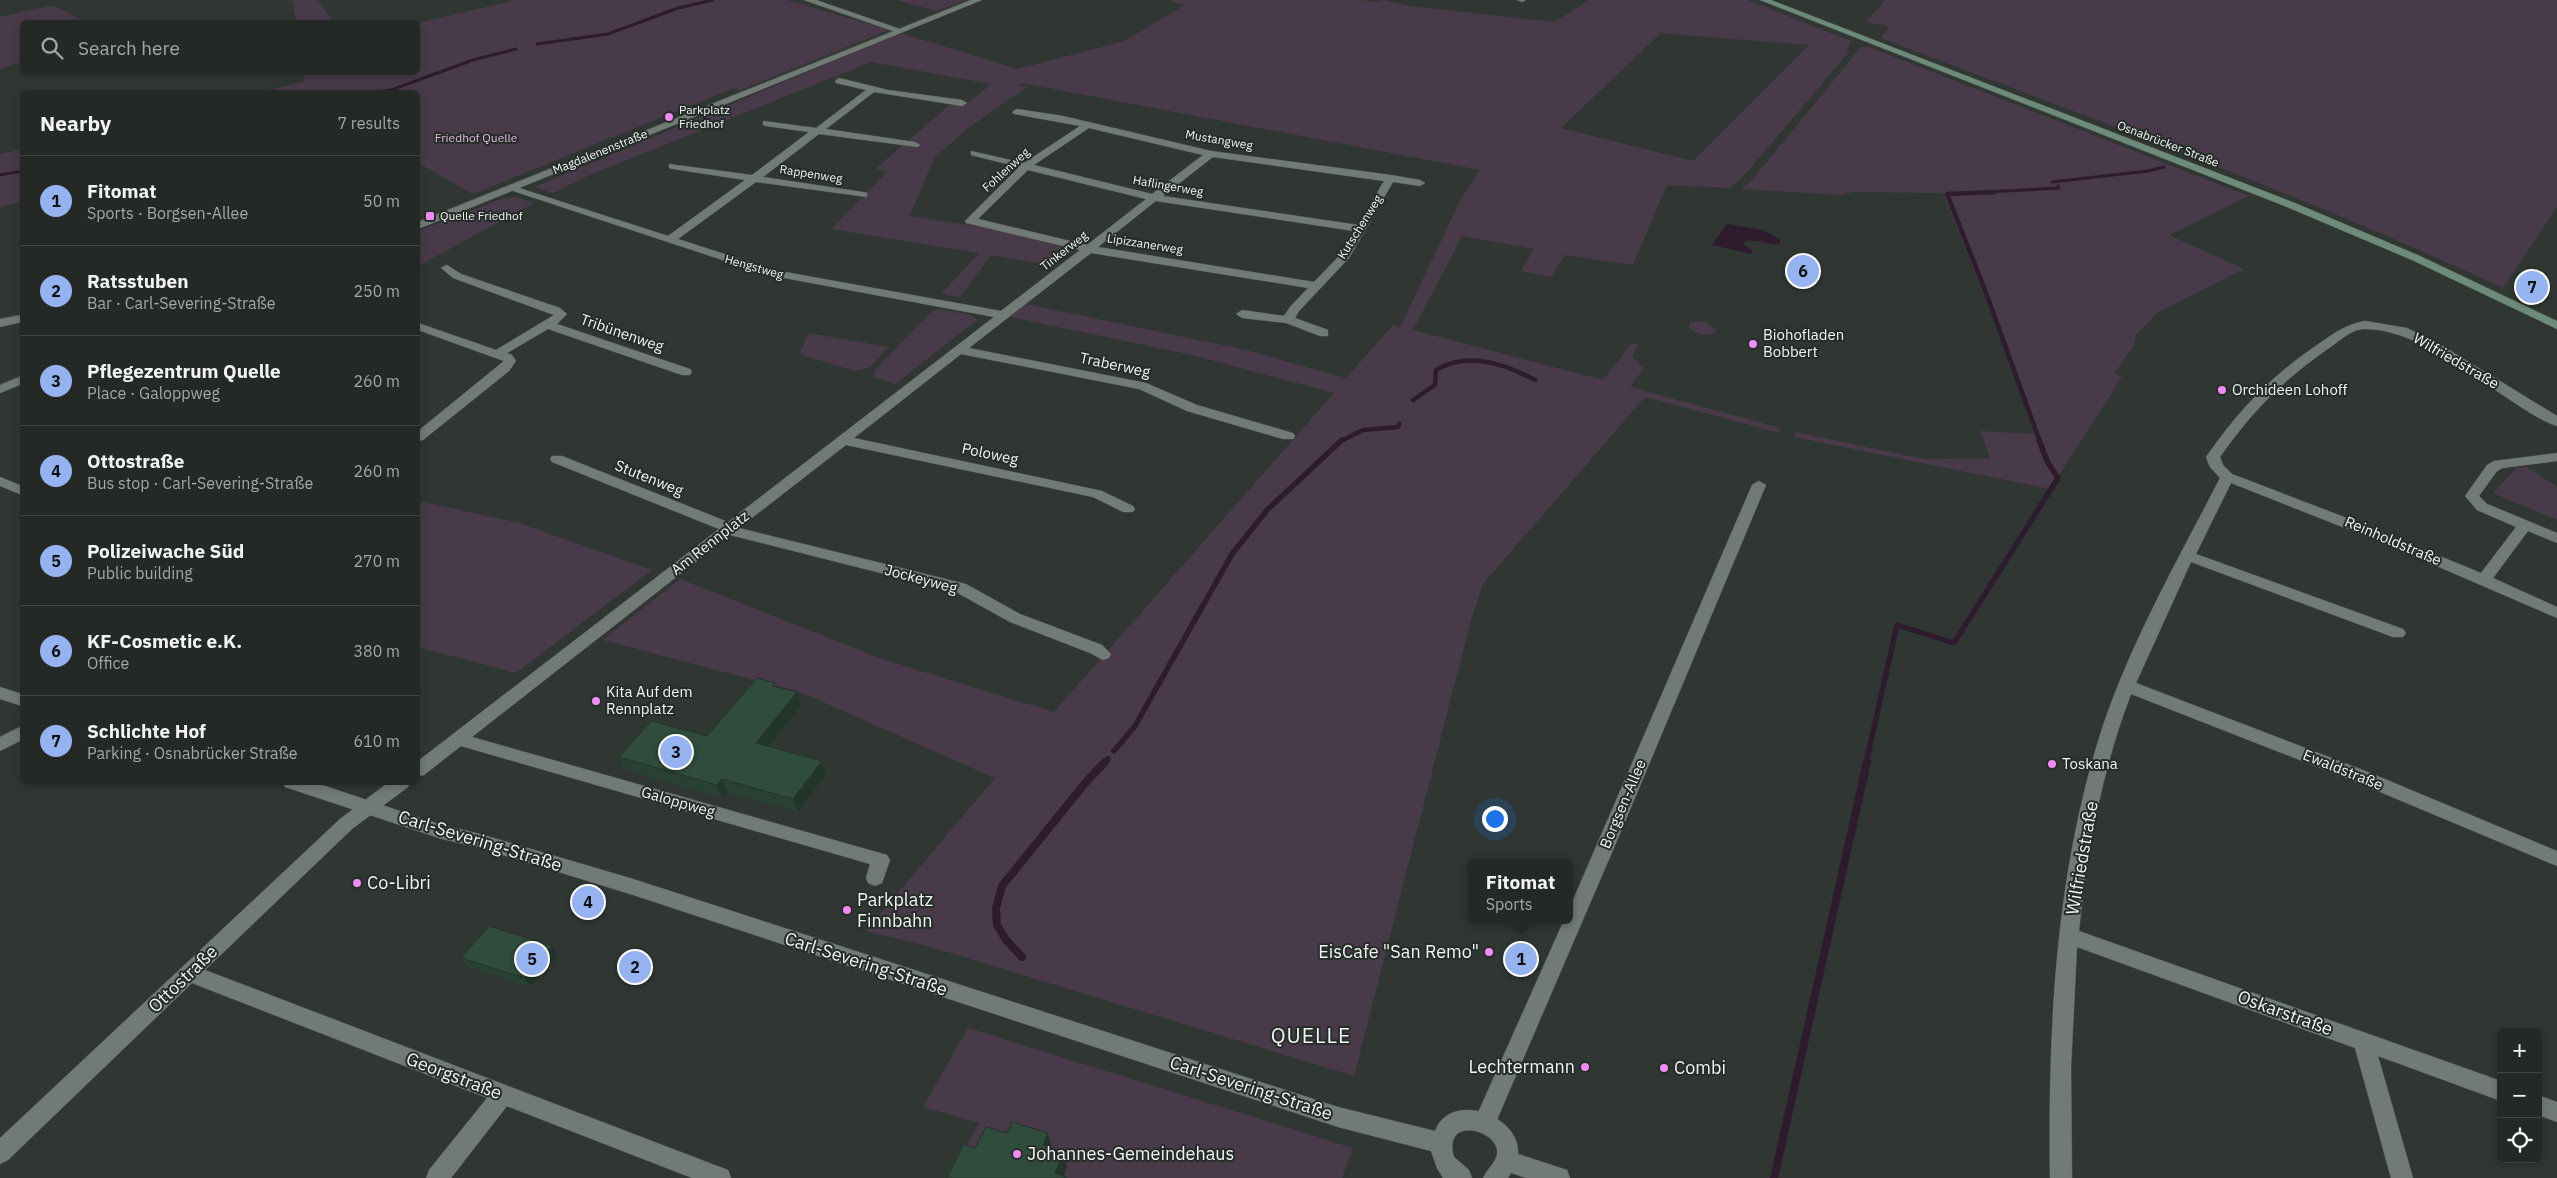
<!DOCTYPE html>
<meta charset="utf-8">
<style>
body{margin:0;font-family:"IBM Plex Sans",sans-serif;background:#303532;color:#f1f3f6}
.controls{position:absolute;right:15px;bottom:15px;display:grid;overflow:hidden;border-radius:8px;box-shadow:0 2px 8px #0003}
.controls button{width:45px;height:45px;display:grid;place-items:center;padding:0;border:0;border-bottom:1px solid #414543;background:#242926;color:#f1f3f6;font:25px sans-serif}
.you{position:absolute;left:1494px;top:818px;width:18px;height:18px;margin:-12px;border:4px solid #fff;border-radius:50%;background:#1a73e8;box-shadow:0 0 0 8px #1a73e833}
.badge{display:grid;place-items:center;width:32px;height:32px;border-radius:50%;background:#95b2f1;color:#111;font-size:16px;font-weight:700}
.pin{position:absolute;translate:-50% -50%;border:2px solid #fff;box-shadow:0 1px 5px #0006}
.popup{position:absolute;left:1468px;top:859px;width:105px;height:65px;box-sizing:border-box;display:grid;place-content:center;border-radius:8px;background:#242926;filter:drop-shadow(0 1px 4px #0005);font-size:16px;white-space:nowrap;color:#a3a6a7}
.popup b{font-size:19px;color:#f1f3f6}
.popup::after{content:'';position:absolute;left:50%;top:100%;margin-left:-10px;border:10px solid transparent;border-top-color:#242926}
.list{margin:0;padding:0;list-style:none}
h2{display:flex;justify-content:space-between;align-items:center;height:65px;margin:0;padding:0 20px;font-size:21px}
h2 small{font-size:16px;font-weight:400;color:#a3a6a7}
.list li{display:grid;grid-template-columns:32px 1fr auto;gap:15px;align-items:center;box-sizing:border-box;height:90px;padding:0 20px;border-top:1px solid #414543}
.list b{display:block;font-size:19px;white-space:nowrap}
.list p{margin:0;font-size:16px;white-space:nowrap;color:#a3a6a7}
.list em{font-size:16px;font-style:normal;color:#a3a6a7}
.icon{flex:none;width:28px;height:28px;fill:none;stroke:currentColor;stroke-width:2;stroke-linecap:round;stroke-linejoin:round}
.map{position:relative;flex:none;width:2557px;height:1178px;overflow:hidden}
.search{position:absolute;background:#242926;box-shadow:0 2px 8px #0003;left:20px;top:20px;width:400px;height:55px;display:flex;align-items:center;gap:12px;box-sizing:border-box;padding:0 18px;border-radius:8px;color:#a3a6a7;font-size:19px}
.panel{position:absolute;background:#242926;box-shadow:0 2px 8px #0003;left:20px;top:90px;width:400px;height:695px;border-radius:8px}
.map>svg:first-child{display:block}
</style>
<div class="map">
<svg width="2557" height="1178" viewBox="0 0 2557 1178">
<rect width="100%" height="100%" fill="#303733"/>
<!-- green -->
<path fill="#483a48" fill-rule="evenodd" d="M 286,0 L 318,0 L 333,22 L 296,22 L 293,2 Z
M 515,0 L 787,0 L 889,30 L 740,90 L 734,88 L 473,194 L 418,163 L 418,92 L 259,92 L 304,82 L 303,73 L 418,72 L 418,23 Z
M 897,0 L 967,0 L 936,11 Z
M 1168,0 L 1362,0 L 1373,2 L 1383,0 L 1410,6 L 1554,22 L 1589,0 L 1748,0 L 1851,41 L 1847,51 L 1849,52 L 1741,179 L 1729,188 L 1667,185 L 1633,265 L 1565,255 L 1551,277 L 1521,271 L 1534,249 L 1462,236 L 1413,330 L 1603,380 L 1632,343 L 1638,345 L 1632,357 L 1644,368 L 1630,387 L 1781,428 L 1779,433 L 1645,397 L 1483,584 L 1470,624 L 1354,1076 L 931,947 L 866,931 L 995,778 L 800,692 L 603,640 L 680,579 L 882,659 L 1054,712 L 1334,393 L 1192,355 L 1010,317 L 1026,304 L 1246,350 L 1346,378 L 1393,325 L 1400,327 L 1461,199 L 1480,170 L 1022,83 L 1019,86 L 1027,87 L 968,128 L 934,158 L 910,216 L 1001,230 L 1074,250 L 1055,266 L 991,255 L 960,297 L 941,294 L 979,253 L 831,229 L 888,171 L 875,169 L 952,103 L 966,105 L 991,84 L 871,62 L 585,177 L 553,193 L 534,187 L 901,33 L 1018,69 L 1124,41 L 1185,5 ZM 1661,33 L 1808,45 L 1808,46 L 1693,161 L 1561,128 Z
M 1885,0 L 2557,0 L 2557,207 L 2503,288 C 2300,193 2089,118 1881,38 L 1889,27 L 1866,22 Z
M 49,6 L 54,6 L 86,22 L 22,22 L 22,62 L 0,69 L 0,17 Z
M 1861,47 L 1869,47 L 2249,196 L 2169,235 L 2244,269 L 2157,313 L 2136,335 L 2134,345 L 2114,374 L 2122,377 L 2050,489 L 1794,437 L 1796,432 L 1923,459 L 1990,458 L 1980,431 L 2035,434 L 1993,317 L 1943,193 L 1853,192 L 1841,195 L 1741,189 L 1752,180 Z
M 22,149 L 22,202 L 0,207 L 0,154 Z
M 517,197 L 534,203 L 418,266 L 418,231 L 504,198 Z
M 937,309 L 972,315 L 977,320 L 895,384 L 873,377 L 876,369 L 929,314 Z
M 1697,321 L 1705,322 L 1716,329 L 1715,333 C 1705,336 1696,335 1689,327 L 1690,323 Z
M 808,333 L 889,347 L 870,367 L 854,371 L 800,354 Z
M 2527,467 L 2557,487 L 2557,520 L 2493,493 L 2516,468 Z
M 423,502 L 519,523 L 652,570 L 516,673 L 418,647 L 418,507 Z
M 968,1028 L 1353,1148 L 1342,1178 L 949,1178 L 979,1123 L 923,1107 Z"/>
<!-- water -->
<path fill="#2e1b2e" d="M 1727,224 L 1762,230 L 1780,239 L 1780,244 C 1767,247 1757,237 1744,242 L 1744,245 L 1753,251 L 1751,254 L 1712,245 Z"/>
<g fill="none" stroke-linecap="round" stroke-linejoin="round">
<!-- stream-far3 -->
<path stroke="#2e1b2e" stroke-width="3" d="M 537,44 L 608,34 L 678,8 L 713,0
M 377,92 L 391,90 L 473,60 L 516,49
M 0,175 L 22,171
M 2052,182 L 2148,171 L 2164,167
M 1969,193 L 2059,188 L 2058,186"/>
<!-- stream-far2 -->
<path stroke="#2e1b2e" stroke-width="4.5" d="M 1994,192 L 1947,194 L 1985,290 L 2040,442
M 1413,400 L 1435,385 L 1436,370 C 1468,351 1505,364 1535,380
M 1339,442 L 1363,430 L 1398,427 L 1399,424"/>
<!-- stream-far1 -->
<path stroke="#2e1b2e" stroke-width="5.5" d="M 1114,751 L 1135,726 L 1232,554 L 1268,509 L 1342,440
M 1104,763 L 1108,759
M 1866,763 L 1897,625 L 1954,643 L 2058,478 L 2047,461 L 2039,440"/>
<!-- stream -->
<path stroke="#2e1b2e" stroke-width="8" d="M 1022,957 L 1006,940 L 997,925 L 996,908 L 1002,886 L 1086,782 L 1105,762
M 1774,1178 L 1867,762"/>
<!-- minor casing -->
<g stroke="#505652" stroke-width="1">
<path id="minor" d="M 804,0 L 816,0 L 903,30 L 896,32 Z
M 1517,0 L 1526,0 L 1522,2 Z
M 839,78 L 888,90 L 962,100 L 967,103 L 962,106 L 874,92 L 826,129 L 915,142 L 920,145 L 918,147 L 819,134 L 763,177 L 863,192 L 867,193 L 867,197 L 756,182 L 678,239 L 774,270 L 1001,311 L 1080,250 L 966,223 L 965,221 L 1019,167 L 971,155 L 971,151 L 1024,163 L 1080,126 L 1014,114 L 1012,112 L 1017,109 L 1063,116 L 1211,151 L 1391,175 L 1420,180 L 1425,183 L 1420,186 L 1393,182 L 1349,258 L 1299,311 L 1295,318 L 1328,330 L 1328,336 L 1320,336 L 1286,323 L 1242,318 L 1236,314 L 1242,310 L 1284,316 L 1290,307 L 1308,288 L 1091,253 L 969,348 L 1146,383 L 1197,405 L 1293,433 L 1295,436 L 1293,439 L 1283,439 L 1187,411 L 1139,389 L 961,354 L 854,438 L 1102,491 L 1133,506 L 1135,509 L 1133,512 L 1123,512 L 1093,497 L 846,445 L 739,528 L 966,584 L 1020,614 L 1102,645 L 1111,654 L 1109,658 L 1103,660 L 1090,653 L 1010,622 L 956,592 L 730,535 L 472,737 L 887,855 L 890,860 L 882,883 L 875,886 L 868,883 L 866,878 L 870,864 L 461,746 L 424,775 L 418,776 L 418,761 L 719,529 L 552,462 L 550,459 L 552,456 L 562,456 L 728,522 L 994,317 L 768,275 L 507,189 L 516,187 L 668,236 L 745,180 L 673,169 L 669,168 L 669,164 L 752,175 L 809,132 L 766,126 L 763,125 L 763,121 L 816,128 L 866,90 L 836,83 L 835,81 ZM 1089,128 L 1203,155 L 1152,194 L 1034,165 ZM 1213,157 L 1384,181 L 1358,225 L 1163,196 ZM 1028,170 L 1146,199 L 1087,245 L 978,219 ZM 1156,201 L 1354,231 L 1341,254 L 1314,282 L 1098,247 Z
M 447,265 L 461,274 L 560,308 L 567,314 L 557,324 L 690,369 L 692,372 L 690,375 L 682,375 L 548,329 L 507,353 L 512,355 L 516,361 L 509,371 L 423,440 L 418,441 L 418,431 L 504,361 L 418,330 L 418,323 L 496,350 L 554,315 L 453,278 L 441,268 Z
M 22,315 L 22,322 L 0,327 L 0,319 Z
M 2365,321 L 2407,328 L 2441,345 L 2557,416 L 2557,426 C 2540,422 2499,392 2482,381 C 2446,359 2409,330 2366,329 C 2353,328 2342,339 2332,346 C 2285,378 2253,410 2220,457 L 2223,465 L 2232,474 L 2357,522 L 2481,573 L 2516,527 L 2477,510 L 2465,496 L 2487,465 L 2494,461 L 2557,453 L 2557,461 L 2502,468 L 2497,471 L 2479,496 L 2487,504 L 2557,533 L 2557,543 L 2528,531 L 2493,578 L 2557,607 L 2557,618 L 2388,545 L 2231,483 L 2196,554 L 2403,629 L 2406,633 L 2403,637 L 2393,637 L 2191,562 L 2136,683 L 2368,772 L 2557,851 L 2557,866 L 2356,782 L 2131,694 C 2102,770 2087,851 2079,931 L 2501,1081 L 2501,1101 L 2378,1056 L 2413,1178 L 2391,1178 L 2355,1048 L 2077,947 L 2071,1067 L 2072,1178 L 2050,1178 C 2048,1030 2055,880 2099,738 C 2128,646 2177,562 2220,478 L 2210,467 L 2206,457 C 2239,410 2270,377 2317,345 C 2333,334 2346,324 2365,321 Z
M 0,477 L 22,486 L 22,495 L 0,486 Z
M 1759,481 L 1766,485 L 1619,836 L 1493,1129 L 1485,1132 L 1477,1129 L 1474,1122 L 1477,1115 L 1564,920 L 1570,920 L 1570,907 L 1752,485 Z
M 22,726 L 22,740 L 0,751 L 0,737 Z
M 389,782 L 410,782 L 408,787 L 352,829 L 205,970 L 720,1167 L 728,1170 L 731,1178 L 692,1178 L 507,1106 L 451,1178 L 426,1178 L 429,1170 L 487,1098 L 192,983 L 8,1160 L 0,1164 L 0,1138 L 340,819 Z
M 2538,1095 L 2557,1102 L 2557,1122 L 2538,1115 Z"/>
</g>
<!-- tertiary casing -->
<g stroke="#505652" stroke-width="1">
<path id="tertiary" d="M 971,0 L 982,0 L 418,229 L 418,222 Z
M 22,376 L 22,384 L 0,393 L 0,385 Z
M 0,687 L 22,694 L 22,706 L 0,699 Z
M 283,782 L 313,782 L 442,825 L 480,834 L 630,878 L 1338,1107 L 1435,1131 C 1450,1090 1521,1115 1518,1154 L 1567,1170 L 1570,1178 L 1526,1178 L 1511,1173 L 1508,1178 L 1483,1178 C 1486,1171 1493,1165 1496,1158 C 1507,1132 1441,1112 1454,1157 L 1469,1170 L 1472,1178 L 1443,1178 L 1437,1168 L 1431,1151 L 1338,1127 L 630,894 L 480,848 L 442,839 L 285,787 Z"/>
</g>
<!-- secondary casing -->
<g stroke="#505652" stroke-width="1">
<path id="secondary" d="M 1760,0 L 1771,0 L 2295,203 L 2420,256 L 2557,321 L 2557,329 L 2412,260 L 2287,207 Z"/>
</g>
<!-- minor -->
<use href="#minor" fill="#727a75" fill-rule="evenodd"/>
<!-- tertiary -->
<use href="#tertiary" fill="#727a75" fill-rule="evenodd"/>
<!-- secondary -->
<use href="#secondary" fill="#6c8b7a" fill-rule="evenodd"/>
</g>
<!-- wall -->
<path fill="#294134" d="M 776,687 L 801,705 L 768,746 L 826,774 L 798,812 L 727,792 L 722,798 L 625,770 L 619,757 L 707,736 Z
M 557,955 L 530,987 L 467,966 L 461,958 Z"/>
<!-- shaded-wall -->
<path fill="#22352a" d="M 797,692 L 801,705 L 761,755 L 756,743 Z
M 822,761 L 826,774 L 798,812 L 793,799 Z
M 722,779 L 727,792 L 722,798 L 717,785 Z
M 552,946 L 557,955 L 530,987 L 525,978 Z
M 1048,1133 L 1052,1149 L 1043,1145 Z
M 1064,1152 L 1067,1167 L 1063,1178 L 1055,1173 Z"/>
<!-- building -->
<path fill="#304c3c" stroke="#22352a" d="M 757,678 L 775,683 L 773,686 L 797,692 L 756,743 L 822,761 L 793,799 L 722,779 L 717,785 L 619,757 L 651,721 L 707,736 Z
M 489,926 L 552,946 L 525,978 L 461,958 Z
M 1012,1122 L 1048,1133 L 1043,1145 L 1064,1152 L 1055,1173 L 1066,1177 L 1066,1178 L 947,1178 L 964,1144 L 975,1148 L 986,1127 L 1007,1133 Z"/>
<!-- markers -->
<g fill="#f18af4" stroke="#262d29" stroke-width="2">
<circle cx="669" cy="117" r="5"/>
<rect x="425" y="211" width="10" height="10" rx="2.5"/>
<circle cx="1753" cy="344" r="5"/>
<circle cx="2222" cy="390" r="5"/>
<circle cx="596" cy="701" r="5"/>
<circle cx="2052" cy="764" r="5"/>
<circle cx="357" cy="883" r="5"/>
<circle cx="847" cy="910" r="5"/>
<circle cx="1489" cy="952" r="5"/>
<circle cx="1585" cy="1067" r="5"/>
<circle cx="1664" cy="1068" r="5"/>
<circle cx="1017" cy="1154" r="5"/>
</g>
<g text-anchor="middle" stroke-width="4" stroke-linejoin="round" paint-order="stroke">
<!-- far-poi labels -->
<g font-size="12" fill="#f0f5f2" stroke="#262d29" text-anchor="start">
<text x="679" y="114">Parkplatz<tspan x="679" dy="14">Friedhof</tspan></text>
<text x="440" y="220">Quelle Friedhof</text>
</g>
<!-- far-park labels -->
<g font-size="12" fill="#e3b9e2" stroke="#262d29">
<text x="476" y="142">Friedhof Quelle</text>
</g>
<!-- far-street labels -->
<g font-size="12" fill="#f0f5f2" stroke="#262d29">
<text transform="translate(1219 140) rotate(10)" y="4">Mustangweg</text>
<text transform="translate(2168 144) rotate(21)" y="4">Osnabrücker Straße</text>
<text transform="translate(600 152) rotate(-22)" y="4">Magdalenenstraße</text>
<text transform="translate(1006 170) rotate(-42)" y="4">Fohlenweg</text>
<text transform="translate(811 174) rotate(9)" y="4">Rappenweg</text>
<text transform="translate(1168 186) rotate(10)" y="4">Haflingerweg</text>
<text transform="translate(1360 227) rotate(-58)" y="4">Kutschenweg</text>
<text transform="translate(1145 244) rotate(9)" y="4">Lipizzanerweg</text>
<text transform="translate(1064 251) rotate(-38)" y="4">Tinkerweg</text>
<text transform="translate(754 267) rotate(16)" y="4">Hengstweg</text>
</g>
<!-- street labels -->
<g font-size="15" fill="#f0f5f2" stroke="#262d29">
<text transform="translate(622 333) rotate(19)" y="5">Tribünenweg</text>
<text transform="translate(2456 361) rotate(30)" y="5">Wilfriedstraße</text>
<text transform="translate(1115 365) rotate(12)" y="5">Traberweg</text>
<text transform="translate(990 454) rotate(12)" y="5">Poloweg</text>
<text transform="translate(649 478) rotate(22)" y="5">Stutenweg</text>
<text transform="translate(2393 541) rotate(23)" y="5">Reinholdstraße</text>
<text transform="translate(710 543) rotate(-38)" y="5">Am Rennplatz</text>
<text transform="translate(921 579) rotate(15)" y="5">Jockeyweg</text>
<text transform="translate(2343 770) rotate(22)" y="5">Ewaldstraße</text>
<text transform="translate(678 802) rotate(16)" y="5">Galoppweg</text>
<text transform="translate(1623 804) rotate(-67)" y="5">Borgsen-Allee</text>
</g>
<!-- poi labels -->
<g font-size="15" fill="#f0f5f2" stroke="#262d29" text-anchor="start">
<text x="1763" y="340">Biohofladen<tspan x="1763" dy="17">Bobbert</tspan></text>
<text x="2232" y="395">Orchideen Lohoff</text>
<text x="606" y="697">Kita Auf dem<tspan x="606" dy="17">Rennplatz</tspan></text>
<text x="2062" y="769">Toskana</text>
</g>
<!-- near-street labels -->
<g font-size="18" fill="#f0f5f2" stroke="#262d29">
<text transform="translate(480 841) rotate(17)" y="6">Carl-Severing-Straße</text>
<text transform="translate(2082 858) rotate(-80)" y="6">Wilfriedstraße</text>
<text transform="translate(866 964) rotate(18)" y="6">Carl-Severing-Straße</text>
<text transform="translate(183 979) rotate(-44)" y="6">Ottostraße</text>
<text transform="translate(2285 1013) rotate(20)" y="6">Oskarstraße</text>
<text transform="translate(454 1076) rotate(21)" y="6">Georgstraße</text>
<text transform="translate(1251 1088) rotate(18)" y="6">Carl-Severing-Straße</text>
</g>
<!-- near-poi labels -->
<g font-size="18" fill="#f0f5f2" stroke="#262d29" text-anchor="start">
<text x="367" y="889">Co-Libri</text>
<text x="857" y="906">Parkplatz<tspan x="857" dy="21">Finnbahn</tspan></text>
<text x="1479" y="958" text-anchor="end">EisCafe "San Remo"</text>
<text x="1575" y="1073" text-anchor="end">Lechtermann</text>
<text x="1674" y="1074">Combi</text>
<text x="1027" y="1160">Johannes-Gemeindehaus</text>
</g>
<!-- near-quarter labels -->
<g font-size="21" letter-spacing="1" fill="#f0f5f2" stroke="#262d29">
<text x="1311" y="1043">QUELLE</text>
</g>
</g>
</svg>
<div class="controls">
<button>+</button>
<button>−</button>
<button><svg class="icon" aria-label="locate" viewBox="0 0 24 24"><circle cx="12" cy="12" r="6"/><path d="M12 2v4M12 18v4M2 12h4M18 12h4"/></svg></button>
</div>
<div class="you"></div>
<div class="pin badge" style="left:1521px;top:959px">1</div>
<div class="popup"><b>Fitomat</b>Sports</div>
<div class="pin badge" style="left:635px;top:967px">2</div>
<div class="pin badge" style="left:676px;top:752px">3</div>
<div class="pin badge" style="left:588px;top:902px">4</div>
<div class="pin badge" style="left:532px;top:959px">5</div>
<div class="pin badge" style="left:1803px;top:271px">6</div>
<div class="pin badge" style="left:2532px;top:287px">7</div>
<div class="search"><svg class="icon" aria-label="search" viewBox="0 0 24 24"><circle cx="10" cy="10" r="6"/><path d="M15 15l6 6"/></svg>Search here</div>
<section class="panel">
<h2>Nearby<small>7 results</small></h2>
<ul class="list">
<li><span class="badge">1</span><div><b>Fitomat</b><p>Sports · Borgsen-Allee</p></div><em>50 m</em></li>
<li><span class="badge">2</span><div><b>Ratsstuben</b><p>Bar · Carl-Severing-Straße</p></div><em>250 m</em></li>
<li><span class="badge">3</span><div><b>Pflegezentrum Quelle</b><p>Place · Galoppweg</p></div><em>260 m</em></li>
<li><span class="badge">4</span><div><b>Ottostraße</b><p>Bus stop · Carl-Severing-Straße</p></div><em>260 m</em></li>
<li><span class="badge">5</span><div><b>Polizeiwache Süd</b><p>Public building</p></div><em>270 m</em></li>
<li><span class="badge">6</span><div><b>KF-Cosmetic e.K.</b><p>Office</p></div><em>380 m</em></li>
<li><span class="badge">7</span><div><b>Schlichte Hof</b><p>Parking · Osnabrücker Straße</p></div><em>610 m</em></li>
</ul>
</section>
</div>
